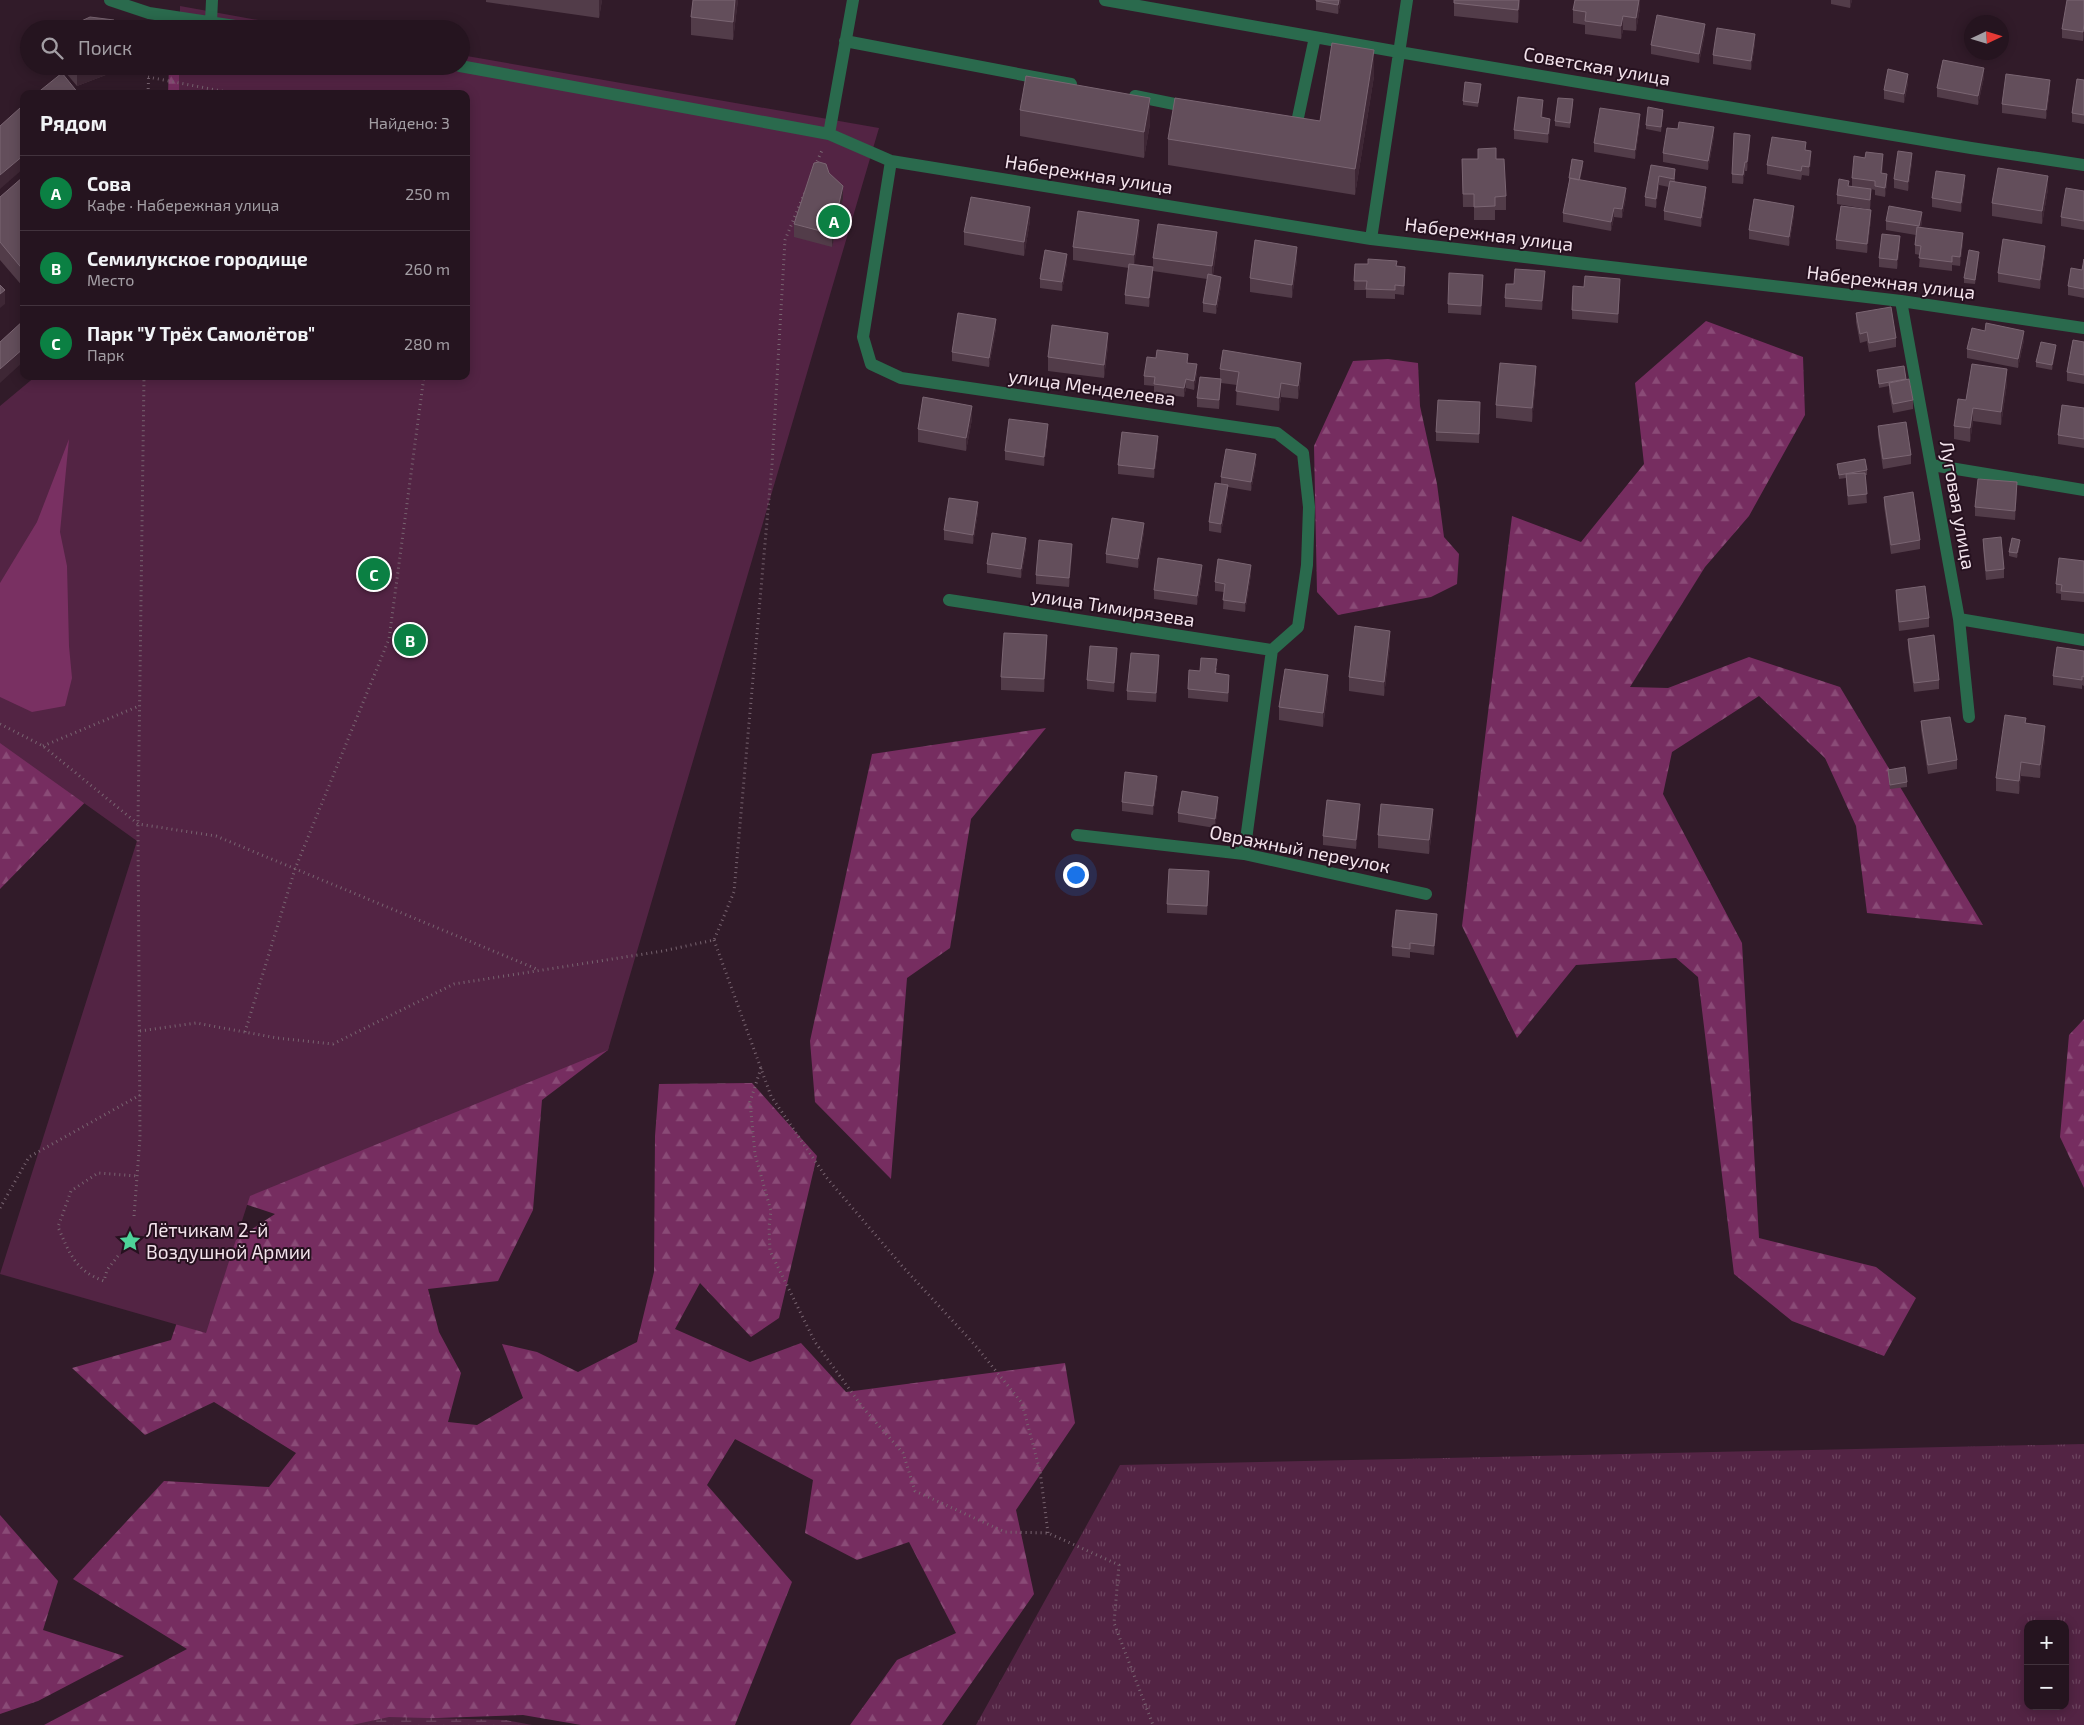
<!DOCTYPE html>
<html lang="ru">
<meta charset="utf-8">
<style>
body{margin:0;font-family:"Exo 2",sans-serif;background:#31212c;color:#f1f3f6}
.controls{position:absolute;right:15px;bottom:15px;display:grid;overflow:hidden;border-radius:10px;box-shadow:0 2px 12px #0003}
.controls button{width:45px;height:45px;display:grid;place-items:center;padding:0;border:0;border-bottom:1px solid #42333d;background:#25141f;color:#f1f3f6;font:25px sans-serif}
.compass{position:absolute;left:1964px;top:15px;width:45px;height:45px;border-radius:50%;background:#25141f;box-shadow:0 2px 12px #0003;rotate:86deg}
.you{position:absolute;left:1075px;top:874px;width:18px;height:18px;margin:-12px;border:4px solid #fff;border-radius:50%;background:#1a73e8;box-shadow:0 0 0 8px #1a73e833}
.badge{display:grid;place-items:center;width:32px;height:32px;border-radius:50%;background:#0b8043;color:#fff;font-size:16px;font-weight:700}
.pin{position:absolute;translate:-50% -50%;border:2px solid #fff;box-shadow:0 1px 5px #0006}
.list{margin:0;padding:0;list-style:none}
h2{display:flex;justify-content:space-between;align-items:center;height:65px;margin:0;padding:0 20px;font-size:21px}
h2 small{font-size:16px;font-weight:400;color:#a39ea4}
.list li{display:grid;grid-template-columns:32px 1fr auto;gap:15px;align-items:center;box-sizing:border-box;height:75px;padding:0 20px;border-top:1px solid #42333d}
.list b{display:block;font-size:19px;white-space:nowrap}
.list p{margin:0;font-size:16px;white-space:nowrap;color:#a39ea4}
.list em{font-size:16px;font-style:normal;color:#a39ea4}
.icon{flex:none;width:28px;height:28px;fill:none;stroke:currentColor;stroke-width:2;stroke-linecap:round;stroke-linejoin:round}
.map{position:relative;flex:none;width:2084px;height:1725px;overflow:hidden}
.search{position:absolute;background:#25141f;box-shadow:0 2px 12px #0003;left:20px;top:20px;width:450px;height:55px;display:flex;align-items:center;gap:12px;box-sizing:border-box;padding:0 18px;border-radius:28px;color:#a39ea4;font-size:19px}
.panel{position:absolute;background:#25141f;box-shadow:0 2px 12px #0003;left:20px;top:90px;width:450px;height:290px;border-radius:10px}
.map>svg:first-child{display:block}
</style>
<div class="map">
<svg width="2084" height="1725" viewBox="0 0 2084 1725">
<defs>
<pattern id="grass-tufts" width="24" height="20" patternUnits="userSpaceOnUse" patternTransform="scale(1.25)"><rect width="24" height="20" fill="#532444"/><path d="M3 7l-1-3M5 7V3M7 7l1-3M15 17l-1-3M17 17v-4M19 17l1-3" fill="none" stroke="#6c445f"/></pattern>
<pattern id="forest-firs" width="22" height="20" patternUnits="userSpaceOnUse" patternTransform="scale(1.25)"><rect width="22" height="20" fill="#762d60"/><path d="M5 1l3.5 6h-7zM16 11l3.5 6h-7z" fill="#8a4b77"/></pattern>
<pattern id="wetland-marsh" width="20" height="14" patternUnits="userSpaceOnUse" patternTransform="scale(1.25)"><rect width="20" height="14" fill="#532444"/><path d="M1 5h8M5 5V1M11 12h8M15 12V8" fill="none" stroke="#6c445f"/></pattern>
</defs>
<rect width="100%" height="100%" fill="#311b29"/>
<!-- grass -->
<path fill="url(#grass-tufts)" fill-rule="evenodd" d="M 2084,1444 L 2084,1725 L 976,1725 L 1120,1465 ZM 2028,1624 L 2065,1624 L 2065,1706 L 2028,1706 Z"/>
<!-- forest -->
<path fill="url(#forest-firs)" d="M 169,66 L 324,66 L 791,146 L 637,852 L 608,1050 L 542,1100 L 533,1210 L 498,1281 L 428,1289 L 439,1332 L 461,1373 L 448,1422 L 477,1425 L 523,1398 L 502,1344 L 537,1352 L 578,1372 L 637,1342 L 654,1272 L 655,1136 L 659,1084 L 752,1083 L 817,1156 L 779,1318 L 751,1337 L 700,1283 L 675,1329 L 750,1362 L 801,1343 L 846,1392 L 1065,1363 L 1075,1423 L 1016,1510 L 1034,1594 L 942,1725 L 850,1725 L 897,1660 L 956,1633 L 909,1542 L 857,1560 L 805,1533 L 813,1480 L 735,1439 L 707,1485 L 792,1582 L 735,1725 L 581,1725 L 523,1715 L 409,1719 L 372,1725 L 44,1725 L 187,1649 L 73,1579 L 164,1481 L 269,1487 L 296,1453 L 214,1402 L 145,1435 L 72,1368 L 171,1340 L 196,1266 L 275,1214 L 209,1192 L 165,837 L 105,782 L 0,889 L 0,700 L 466,376 L 466,94 L 168,94 Z
M 1706,321 L 1803,357 L 1805,415 L 1749,516 L 1705,567 L 1630,687 L 1668,688 L 1749,657 L 1840,687 L 1983,925 L 1867,913 L 1856,826 L 1825,758 L 1759,696 L 1672,752 L 1663,794 L 1742,943 L 1759,1238 L 1876,1267 L 1916,1298 L 1884,1356 L 1792,1321 L 1734,1274 L 1698,977 L 1676,958 L 1576,965 L 1517,1038 L 1462,926 L 1512,516 L 1581,542 L 1644,464 L 1635,383 Z
M 1388,359 L 1418,363 L 1420,406 L 1437,484 L 1444,537 L 1459,554 L 1457,584 L 1431,597 L 1338,615 L 1317,592 L 1314,446 L 1353,361 Z
M 1046,728 L 971,819 L 950,948 L 907,978 L 891,1179 L 815,1102 L 810,1041 L 872,754 Z
M 2084,1019 L 2084,1188 L 2060,1137 L 2069,1035 Z
M 0,1515 L 58,1581 L 43,1630 L 124,1656 L 38,1701 L 0,1714 Z"/>
<!-- wetland -->
<path fill="url(#wetland-marsh)" d="M 389,1717 L 506,1720 L 532,1725 L 352,1725 Z"/>
<!-- park -->
<path fill="#532444" d="M 180,6 L 308,29 L 180,29 Z
M 461,55 L 879,128 L 608,1050 L 250,1196 L 206,1333 L 0,1274 L 137,841 L 0,743 L 0,406 L 36,376 L 466,376 L 466,94 L 179,94 L 179,66 L 461,66 Z"/>
<!-- water -->
<path fill="#793062" d="M 69,439 L 60,532 L 67,566 L 69,646 L 72,678 L 65,706 L 32,712 L 0,697 L 0,583 L 37,522 Z"/>
<g fill="none" stroke-linecap="round" stroke-linejoin="round">
<!-- path -->
<path stroke="#786470" stroke-width="3" stroke-dasharray="1 4" stroke-linecap="butt" d="M 148,77 L 237,94
M 148,94 L 149,66
M 815,166 L 823,148
M 0,724 L 43,746 L 138,824 L 216,836 L 539,970
M 43,746 L 139,706
M 714,940 L 771,1096 L 826,1177 L 903,1267 L 974,1344 L 1022,1403 L 1040,1471 L 1048,1533
M 140,1031 L 196,1023 L 277,1038 L 333,1044 L 454,984 L 663,951 L 714,940 L 734,892 L 772,465 L 785,240 L 805,192
M 245,1032 L 295,869 L 389,639 L 424,376
M 761,1068 L 750,1102 L 755,1154 L 771,1211 L 769,1227 L 770,1251 L 815,1342 L 864,1409 L 903,1453 L 915,1491 L 1005,1532 L 1048,1533 L 1119,1565 L 1114,1623 L 1153,1725
M 0,1208 L 29,1157 L 140,1095
M 134,1216 L 140,1138 L 138,824 L 144,376
M 118,1256 L 107,1270 L 104,1281 C 75,1271 69,1252 58,1227 L 71,1191 L 98,1173 L 137,1176"/>
<!-- minor -->
<path stroke="#2a6a4d" stroke-width="12" d="M 110,0 L 149,13 L 255,29
M 1105,0 L 1399,52 L 1971,148 L 2084,165
M 211,22 L 212,0
M 845,41 L 1071,84
M 460,66 L 829,134 L 891,161 L 1371,239 L 1901,301 L 2084,328
M 1135,96 L 1189,107
M 1290,126 L 1296,127 L 1315,37
M 829,134 L 853,0
M 891,161 L 863,337 L 871,364 L 901,378 L 1277,433 L 1303,453 L 1309,507 L 1307,565 L 1298,627 L 1272,650 L 1244,854
M 1371,239 L 1407,0
M 1901,301 L 1959,619 L 1969,717
M 1932,465 L 2084,490
M 949,600 L 1272,650
M 1959,619 L 2084,640
M 1077,835 L 1244,854 L 1426,894"/>
</g>
<!-- wall -->
<path fill="#523c49" d="M 486,0 L 602,0 L 599,18 L 486,2 Z
M 738,0 L 733,40 L 691,35 L 691,17 Z
M 1316,0 L 1341,0 L 1338,14 L 1316,10 Z
M 1454,0 L 1520,0 L 1518,23 L 1454,16 Z
M 1640,0 L 1640,8 L 1636,31 L 1623,30 L 1621,39 L 1585,34 L 1585,25 L 1573,23 L 1573,10 Z
M 1831,0 L 1852,0 L 1850,8 L 1831,4 Z
M 2084,0 L 2084,33 L 2083,41 L 2062,38 L 2062,29 Z
M 1705,33 L 1699,63 L 1651,54 L 1651,45 Z
M 1755,43 L 1751,70 L 1713,64 L 1713,55 Z
M 60,66 L 124,66 L 124,68 L 77,86 Z
M 1374,76 L 1355,195 L 1168,165 L 1168,139 L 1320,121 Z
M 1984,77 L 1978,105 L 1937,97 L 1937,88 Z
M 2084,80 L 2084,124 L 2072,122 L 2072,113 Z
M 1908,83 L 1904,103 L 1884,99 L 1884,90 Z
M 1481,88 L 1478,107 L 1463,105 L 1463,101 Z
M 2050,89 L 2046,119 L 2002,113 L 2002,104 Z
M 1573,104 L 1570,128 L 1555,126 L 1555,121 Z
M 1543,109 L 1542,118 L 1550,128 L 1548,143 L 1514,139 L 1514,130 Z
M 1020,110 L 1150,124 L 1144,158 L 1020,136 Z
M 1663,114 L 1661,132 L 1646,129 L 1646,125 Z
M 1640,123 L 1635,159 L 1594,152 L 1594,143 Z
M 1678,129 L 1714,136 L 1708,170 L 1663,162 L 1663,153 Z
M 1750,144 L 1747,171 L 1745,171 L 1743,184 L 1732,183 L 1732,174 Z
M 1806,150 L 1811,160 L 1809,176 L 1802,175 L 1801,180 L 1767,174 L 1767,165 Z
M 1865,158 L 1883,163 L 1882,174 L 1887,183 L 1885,197 L 1875,195 L 1875,190 L 1871,189 L 1871,198 L 1870,209 L 1871,219 L 1867,253 L 1836,249 L 1836,240 L 1867,209 L 1837,204 L 1837,195 L 1849,186 L 1852,186 L 1852,178 Z
M 1462,159 L 1496,159 L 1506,196 L 1506,210 L 1495,210 L 1495,220 L 1474,220 L 1474,207 L 1463,207 Z
M 1912,162 L 1908,191 L 1894,188 L 1894,179 Z
M 1583,165 L 1580,180 L 1626,197 L 1622,218 L 1614,217 L 1611,231 L 1563,222 L 1563,213 L 1569,182 L 1569,178 Z
M 1651,165 L 1675,178 L 1675,182 L 1706,196 L 1701,227 L 1664,220 L 1664,211 L 1669,187 L 1659,185 L 1656,208 L 1645,206 L 1645,197 Z
M 829,173 L 843,199 L 832,247 L 794,237 L 794,224 Z
M 24,178 L 24,288 L 0,260 L 0,197 Z
M 1965,184 L 1961,212 L 1932,207 L 1932,198 Z
M 2048,189 L 2042,224 L 1992,216 L 1992,203 Z
M 2084,191 L 2084,230 L 2061,226 L 2061,217 Z
M 1794,215 L 1789,246 L 1749,239 L 1749,230 Z
M 1030,221 L 1024,256 L 964,245 L 964,232 Z
M 1886,221 L 1922,221 L 1921,227 L 1963,242 L 1960,266 L 1952,265 L 1952,271 L 1919,267 L 1920,255 L 1915,254 L 1915,245 L 1916,235 L 1886,230 Z
M 1139,233 L 1134,264 L 1153,267 L 1153,258 L 1217,246 L 1213,275 L 1221,286 L 1216,314 L 1203,312 L 1203,303 L 1207,279 L 1153,271 L 1149,307 L 1125,304 L 1125,295 L 1129,268 L 1073,260 L 1073,247 Z
M 1900,245 L 1897,269 L 1879,267 L 1879,258 Z
M 2045,255 L 2040,289 L 1998,282 L 1998,273 Z
M 1979,256 L 1975,284 L 1964,283 L 1964,278 Z
M 2084,259 L 2084,298 L 2068,295 L 2068,286 L 2082,270 Z
M 1297,260 L 1292,298 L 1250,292 L 1250,278 Z
M 1067,263 L 1062,291 L 1040,288 L 1040,279 Z
M 1355,264 L 1397,266 L 1405,276 L 1404,295 L 1395,294 L 1395,299 L 1366,298 L 1366,290 L 1354,290 Z
M 1545,280 L 1542,310 L 1505,307 L 1505,298 L 1514,284 Z
M 1483,284 L 1481,315 L 1448,313 L 1448,304 Z
M 1584,287 L 1620,288 L 1618,323 L 1572,319 L 1572,310 Z
M 1856,313 L 1896,338 L 1896,347 L 1869,352 L 1867,341 L 1860,343 L 1856,322 Z
M 996,328 L 989,367 L 952,361 L 952,352 Z
M 2024,340 L 2018,368 L 1967,358 L 1967,349 Z
M 2084,342 L 2084,384 L 2067,381 L 2067,372 Z
M 1108,346 L 1104,378 L 1048,371 L 1048,357 Z
M 2056,349 L 2052,370 L 2036,367 L 2036,362 Z
M 1188,363 L 1197,373 L 1194,390 L 1186,388 L 1184,397 L 1154,393 L 1154,386 L 1144,385 L 1144,376 Z
M 1904,366 L 1906,380 L 1913,400 L 1913,409 L 1893,413 L 1889,392 L 1889,386 L 1879,388 L 1877,370 Z
M 1220,369 L 1301,376 L 1298,399 L 1281,397 L 1279,411 L 1236,405 L 1237,385 L 1221,383 L 1219,409 L 1197,407 L 1197,398 L 1220,379 Z
M 1536,380 L 1532,422 L 1496,418 L 1496,405 Z
M 2007,383 L 2001,425 L 1973,421 L 1970,442 L 1954,439 L 1954,426 L 1966,400 Z
M 2084,408 L 2084,448 L 2058,444 L 2058,435 Z
M 1480,411 L 1479,443 L 1436,441 L 1436,432 Z
M 972,419 L 966,451 L 918,442 L 918,429 Z
M 1878,426 L 1911,455 L 1911,464 L 1883,469 L 1878,435 Z
M 1048,433 L 1044,466 L 1005,460 L 1005,451 Z
M 1158,445 L 1154,478 L 1118,474 L 1118,465 Z
M 1256,463 L 1251,491 L 1228,487 L 1228,494 L 1221,533 L 1209,531 L 1209,522 L 1221,484 L 1221,477 Z
M 1837,464 L 1867,470 L 1867,475 L 1865,475 L 1867,503 L 1848,505 L 1846,478 L 1839,479 Z
M 2017,491 L 2015,520 L 1975,516 L 1975,507 Z
M 1884,497 L 1920,540 L 1920,549 L 1891,554 L 1884,506 Z
M 978,512 L 973,544 L 944,540 L 944,530 Z
M 1144,532 L 1138,568 L 1106,563 L 1106,554 Z
M 1983,539 L 2004,569 L 2004,578 L 1986,580 L 1983,548 Z
M 2020,544 L 2017,558 L 2009,556 L 2009,552 Z
M 1026,547 L 1021,578 L 987,573 L 987,564 Z
M 1072,553 L 1069,587 L 1036,584 L 1036,575 Z
M 2084,561 L 2084,602 L 2061,600 L 2061,594 L 2056,593 L 2056,584 Z
M 1202,574 L 1197,605 L 1154,599 L 1154,590 Z
M 1251,574 L 1245,612 L 1223,609 L 1224,592 L 1215,591 L 1215,582 Z
M 1896,590 L 1929,618 L 1929,627 L 1899,631 L 1896,599 Z
M 1908,639 L 1939,680 L 1939,689 L 1914,692 L 1908,648 Z
M 1390,645 L 1384,696 L 1349,691 L 1349,677 Z
M 1047,648 L 1044,692 L 1001,690 L 1001,677 Z
M 2084,651 L 2084,686 L 2082,685 L 2082,689 L 2053,685 L 2053,676 Z
M 1117,657 L 1114,692 L 1087,689 L 1087,680 Z
M 1159,664 L 1156,702 L 1127,700 L 1127,691 Z
M 1217,668 L 1216,673 L 1229,684 L 1228,702 L 1188,698 L 1188,689 L 1200,671 Z
M 1328,689 L 1323,727 L 1279,720 L 1279,707 Z
M 1921,721 L 1957,760 L 1957,769 L 1928,774 L 1921,730 Z
M 2026,723 L 2045,739 L 2040,778 L 2021,776 L 2019,794 L 1996,791 L 1996,778 Z
M 1888,770 L 1907,782 L 1907,787 L 1890,789 Z
M 1157,785 L 1153,815 L 1122,811 L 1122,802 Z
M 1218,806 L 1215,828 L 1178,822 L 1178,813 Z
M 1360,813 L 1356,849 L 1323,845 L 1323,836 Z
M 1433,823 L 1429,854 L 1378,848 L 1378,835 Z
M 1209,880 L 1207,915 L 1167,913 L 1167,904 Z
M 1437,923 L 1434,955 L 1410,952 L 1410,958 L 1392,956 L 1392,947 Z"/>
<!-- shaded-wall -->
<path fill="#3e2735" d="M 599,0 L 602,0 L 599,18 Z
M 735,0 L 738,0 L 733,40 L 733,22 Z
M 1339,0 L 1341,0 L 1338,14 L 1338,5 Z
M 1519,0 L 1520,0 L 1518,23 L 1518,10 Z
M 1639,0 L 1640,0 L 1640,8 L 1636,31 L 1636,18 Z
M 1850,0 L 1852,0 L 1850,8 Z
M 1623,16 L 1623,30 L 1621,39 L 1621,26 Z
M 1705,24 L 1705,33 L 1699,63 L 1699,54 Z
M 2084,24 L 2084,33 L 2083,41 L 2083,32 Z
M 1755,34 L 1755,43 L 1751,70 L 1751,61 Z
M 1374,50 L 1374,76 L 1355,195 L 1355,169 Z
M 94,66 L 124,66 L 124,68 L 77,86 L 77,73 Z
M 1984,68 L 1984,77 L 1978,105 L 1978,96 Z
M 1908,74 L 1908,83 L 1904,103 L 1904,94 Z
M 2050,80 L 2050,89 L 2046,119 L 2046,110 Z
M 1150,98 L 1150,124 L 1144,158 L 1144,132 Z
M 1543,100 L 1543,109 L 1541,126 L 1541,117 Z
M 1640,114 L 1640,123 L 1635,159 L 1635,150 Z
M 1550,119 L 1550,128 L 1548,143 L 1548,134 Z
M 1714,127 L 1714,136 L 1708,170 L 1708,161 Z
M 1750,135 L 1750,144 L 1747,171 L 1747,162 Z
M 1811,151 L 1811,160 L 1809,176 L 1809,167 Z
M 1912,153 L 1912,162 L 1908,191 L 1908,182 Z
M 1883,154 L 1883,163 L 1881,182 L 1881,173 Z
M 24,155 L 24,168 L 0,189 L 0,175 Z
M 1745,162 L 1745,171 L 1743,184 L 1743,175 Z
M 1887,174 L 1887,183 L 1885,197 L 1885,188 Z
M 1965,175 L 1965,184 L 1961,212 L 1961,203 Z
M 1659,176 L 1659,185 L 1656,208 L 1656,199 Z
M 2048,176 L 2048,189 L 2042,224 L 2042,211 Z
M 843,186 L 843,199 L 832,247 L 832,234 Z
M 1706,187 L 1706,196 L 1701,227 L 1701,218 Z
M 1626,188 L 1626,197 L 1622,218 L 1622,209 Z
M 1871,189 L 1871,198 L 1870,209 L 1870,200 Z
M 1794,206 L 1794,215 L 1789,246 L 1789,237 Z
M 1030,207 L 1030,221 L 1024,256 L 1024,242 Z
M 1614,208 L 1614,217 L 1611,231 L 1611,222 Z
M 1871,210 L 1871,219 L 1867,253 L 1867,244 Z
M 1922,212 L 1922,221 L 1919,235 L 1919,226 Z
M 1139,220 L 1139,233 L 1134,269 L 1134,255 Z
M 1217,232 L 1217,246 L 1212,279 L 1212,266 Z
M 1963,233 L 1963,242 L 1960,266 L 1960,257 Z
M 1900,236 L 1900,245 L 1897,269 L 1897,260 Z
M 2045,246 L 2045,255 L 2040,289 L 2040,280 Z
M 1297,247 L 1297,260 L 1292,298 L 1292,285 Z
M 1979,252 L 1979,256 L 1975,284 L 1975,280 Z
M 1067,254 L 1067,263 L 1062,291 L 1062,282 Z
M 1153,267 L 1153,276 L 1149,307 L 1149,298 Z
M 1545,271 L 1545,280 L 1542,310 L 1542,301 Z
M 1221,277 L 1221,286 L 1216,314 L 1216,305 Z
M 1620,279 L 1620,288 L 1618,323 L 1618,314 Z
M 5,290 L 5,304 L 0,308 L 0,294 Z
M 996,319 L 996,328 L 989,367 L 989,358 Z
M 2024,331 L 2024,340 L 2018,368 L 2018,359 Z
M 1108,333 L 1108,346 L 1104,378 L 1104,365 Z
M 2056,345 L 2056,349 L 2052,370 L 2052,365 Z
M 24,348 L 24,361 L 0,383 L 0,369 Z
M 1301,363 L 1301,376 L 1298,399 L 1298,386 Z
M 1197,364 L 1197,373 L 1194,390 L 1194,381 Z
M 1536,366 L 1536,380 L 1532,422 L 1532,408 Z
M 2007,369 L 2007,383 L 2001,425 L 2001,412 Z
M 1186,379 L 1186,388 L 1184,397 L 1184,388 Z
M 1221,379 L 1221,388 L 1219,409 L 1219,400 Z
M 1281,383 L 1281,397 L 1279,411 L 1279,398 Z
M 972,406 L 972,419 L 966,451 L 966,438 Z
M 1973,408 L 1973,421 L 1970,442 L 1970,428 Z
M 1048,424 L 1048,433 L 1044,466 L 1044,457 Z
M 1158,436 L 1158,445 L 1154,478 L 1154,469 Z
M 1256,454 L 1256,463 L 1251,491 L 1251,482 Z
M 2017,482 L 2017,491 L 2015,520 L 2015,511 Z
M 1228,485 L 1228,494 L 1221,533 L 1221,524 Z
M 978,502 L 978,512 L 973,544 L 973,535 Z
M 1144,523 L 1144,532 L 1138,568 L 1138,559 Z
M 1026,538 L 1026,547 L 1021,578 L 1021,569 Z
M 2020,540 L 2020,544 L 2017,558 L 2017,553 Z
M 1072,544 L 1072,553 L 1069,587 L 1069,578 Z
M 1202,565 L 1202,574 L 1197,605 L 1197,596 Z
M 1251,565 L 1251,574 L 1245,612 L 1245,603 Z
M 1390,631 L 1390,645 L 1384,696 L 1384,682 Z
M 1047,635 L 1047,648 L 1044,692 L 1044,679 Z
M 1117,648 L 1117,657 L 1114,692 L 1114,683 Z
M 1159,655 L 1159,664 L 1156,702 L 1156,693 Z
M 1328,675 L 1328,689 L 1323,727 L 1323,713 Z
M 2045,726 L 2045,739 L 2040,778 L 2040,765 Z
M 2021,762 L 2021,776 L 2019,794 L 2019,781 Z
M 1157,776 L 1157,785 L 1153,815 L 1153,806 Z
M 1218,797 L 1218,806 L 1215,828 L 1215,819 Z
M 1360,804 L 1360,813 L 1356,849 L 1356,840 Z
M 1433,809 L 1433,823 L 1429,854 L 1429,840 Z
M 1437,914 L 1437,923 L 1434,955 L 1434,946 Z"/>
<!-- building -->
<path fill="#634e5b" stroke="#7a6572" d="M 693,0 L 735,0 L 733,22 L 691,17 Z
M 1316,0 L 1339,0 L 1338,5 L 1316,1 Z
M 1454,0 L 1519,0 L 1518,10 L 1454,3 Z
M 1575,0 L 1639,0 L 1636,18 L 1623,16 L 1621,26 L 1585,21 L 1586,12 L 1573,10 Z
M 2067,0 L 2084,0 L 2084,24 L 2083,32 L 2062,29 Z
M 1657,15 L 1705,24 L 1699,54 L 1651,45 Z
M 90,17 L 114,20 L 117,29 L 64,29 Z
M 1717,28 L 1755,34 L 1751,61 L 1713,55 Z
M 1332,43 L 1374,50 L 1355,169 L 1168,139 L 1175,98 L 1320,121 Z
M 1943,60 L 1984,68 L 1978,96 L 1937,88 Z
M 72,66 L 94,66 L 77,73 Z
M 1888,69 L 1908,74 L 1904,94 L 1884,90 Z
M 62,73 L 79,94 L 36,94 Z
M 2006,74 L 2050,80 L 2046,110 L 2002,104 Z
M 1026,76 L 1150,98 L 1144,132 L 1020,110 Z
M 2077,79 L 2084,80 L 2084,115 L 2072,113 Z
M 1465,82 L 1481,84 L 1478,103 L 1463,101 Z
M 1518,97 L 1543,100 L 1541,117 L 1550,119 L 1548,134 L 1514,130 Z
M 1558,98 L 1573,99 L 1570,123 L 1555,121 Z
M 1648,107 L 1663,110 L 1661,127 L 1646,125 Z
M 20,108 L 24,112 L 24,155 L 0,175 L 0,126 Z
M 1600,108 L 1640,114 L 1635,150 L 1594,143 Z
M 1679,122 L 1714,127 L 1708,161 L 1663,153 L 1667,128 L 1678,129 Z
M 1734,133 L 1750,135 L 1747,162 L 1745,162 L 1743,175 L 1732,174 Z
M 1772,137 L 1806,142 L 1805,150 L 1811,151 L 1809,167 L 1802,166 L 1801,171 L 1767,165 Z
M 1496,148 L 1496,159 L 1504,159 L 1506,196 L 1495,197 L 1495,206 L 1474,207 L 1474,194 L 1463,194 L 1462,159 L 1478,159 L 1478,149 Z
M 1898,151 L 1912,153 L 1908,182 L 1894,179 Z
M 1866,152 L 1883,154 L 1881,173 L 1887,174 L 1885,188 L 1875,186 L 1875,181 L 1852,178 L 1854,156 L 1865,158 Z
M 1572,159 L 1583,161 L 1579,180 L 1569,178 Z
M 819,162 L 826,164 L 829,173 L 843,186 L 832,234 L 794,224 L 814,163 Z
M 1651,165 L 1675,169 L 1674,179 L 1659,176 L 1656,199 L 1645,197 Z
M 1998,168 L 2048,176 L 2042,211 L 1992,203 Z
M 1936,171 L 1965,175 L 1961,203 L 1932,198 Z
M 23,177 L 24,178 L 24,271 L 0,242 L 0,197 Z
M 1570,178 L 1626,188 L 1622,209 L 1614,208 L 1611,222 L 1563,213 Z
M 1839,179 L 1849,181 L 1848,186 L 1871,189 L 1870,200 L 1837,195 Z
M 1670,181 L 1706,187 L 1701,218 L 1664,211 Z
M 2066,188 L 2084,191 L 2084,221 L 2061,217 Z
M 971,197 L 1030,207 L 1024,242 L 964,232 Z
M 1754,199 L 1794,206 L 1789,237 L 1749,230 Z
M 1841,206 L 1871,210 L 1867,244 L 1836,240 Z
M 1889,206 L 1922,212 L 1919,226 L 1886,221 Z
M 1078,211 L 1139,220 L 1134,255 L 1073,247 Z
M 1158,224 L 1217,232 L 1212,266 L 1153,258 Z
M 1917,227 L 1963,233 L 1960,257 L 1952,256 L 1952,262 L 1919,258 L 1921,246 L 1915,245 Z
M 1882,234 L 1900,236 L 1897,260 L 1879,258 Z
M 2003,239 L 2045,246 L 2040,280 L 1998,273 Z
M 1255,240 L 1297,247 L 1292,285 L 1250,278 Z
M 1045,250 L 1067,254 L 1062,282 L 1040,279 Z
M 1969,250 L 1979,252 L 1975,280 L 1964,278 Z
M 1368,259 L 1397,261 L 1396,266 L 1405,267 L 1404,286 L 1395,285 L 1395,290 L 1366,289 L 1367,281 L 1354,281 L 1355,264 L 1368,264 Z
M 2084,259 L 2084,289 L 2068,286 L 2071,268 L 2082,270 Z
M 1129,264 L 1153,267 L 1149,298 L 1125,295 Z
M 1515,269 L 1545,271 L 1542,301 L 1505,298 L 1506,284 L 1514,284 Z
M 1449,273 L 1483,275 L 1481,306 L 1448,304 Z
M 1208,274 L 1221,277 L 1216,305 L 1203,303 Z
M 1585,276 L 1620,279 L 1618,314 L 1572,310 L 1573,286 L 1584,287 Z
M 0,285 L 5,290 L 0,294 Z
M 1891,307 L 1896,338 L 1869,343 L 1867,332 L 1860,334 L 1856,313 Z
M 958,313 L 996,319 L 989,358 L 952,352 Z
M 24,320 L 24,348 L 0,369 L 0,342 Z
M 1986,323 L 2024,331 L 2018,359 L 1967,349 L 1972,328 L 1985,331 Z
M 1052,325 L 1108,333 L 1104,365 L 1048,357 Z
M 2073,340 L 2084,342 L 2084,375 L 2067,372 Z
M 2041,342 L 2056,345 L 2052,365 L 2036,362 Z
M 1157,350 L 1188,354 L 1187,363 L 1197,364 L 1194,381 L 1186,379 L 1184,388 L 1154,384 L 1155,377 L 1144,376 L 1147,357 L 1156,358 Z
M 1223,350 L 1301,363 L 1298,386 L 1281,383 L 1279,398 L 1236,391 L 1239,372 L 1220,369 Z
M 1500,363 L 1536,366 L 1532,408 L 1496,405 Z
M 1972,364 L 2007,369 L 2001,412 L 1973,408 L 1970,428 L 1954,426 L 1958,399 L 1966,400 Z
M 1904,366 L 1906,379 L 1879,384 L 1877,370 Z
M 1200,377 L 1221,379 L 1219,400 L 1197,398 Z
M 1909,379 L 1913,400 L 1893,404 L 1889,383 Z
M 923,397 L 972,406 L 966,438 L 918,429 Z
M 1438,400 L 1480,402 L 1479,434 L 1436,432 Z
M 2062,405 L 2084,408 L 2084,439 L 2058,435 Z
M 1009,419 L 1048,424 L 1044,457 L 1005,451 Z
M 1906,422 L 1911,455 L 1883,459 L 1878,426 Z
M 1122,432 L 1158,436 L 1154,469 L 1118,465 Z
M 1226,449 L 1256,454 L 1251,482 L 1221,477 Z
M 1865,459 L 1867,470 L 1839,475 L 1837,464 Z
M 1865,473 L 1867,494 L 1848,496 L 1846,474 Z
M 1978,479 L 2017,482 L 2015,511 L 1975,507 Z
M 1215,483 L 1228,485 L 1221,524 L 1209,522 Z
M 1913,492 L 1920,540 L 1891,545 L 1884,497 Z
M 949,498 L 978,502 L 973,535 L 944,530 Z
M 1112,518 L 1144,523 L 1138,559 L 1106,554 Z
M 992,533 L 1026,538 L 1021,569 L 987,564 Z
M 2001,537 L 2004,569 L 1986,571 L 1983,539 Z
M 2012,538 L 2020,540 L 2017,553 L 2009,552 Z
M 1039,540 L 1072,544 L 1069,578 L 1036,575 Z
M 1158,558 L 1202,565 L 1197,596 L 1154,590 Z
M 2059,558 L 2084,561 L 2084,593 L 2061,591 L 2062,585 L 2056,584 Z
M 1218,559 L 1251,565 L 1245,603 L 1223,600 L 1225,584 L 1215,582 Z
M 1925,586 L 1929,618 L 1899,622 L 1896,590 Z
M 1355,626 L 1390,631 L 1384,682 L 1349,677 Z
M 1004,633 L 1047,635 L 1044,679 L 1001,677 Z
M 1934,635 L 1939,680 L 1914,683 L 1908,639 Z
M 1090,646 L 1117,648 L 1114,683 L 1087,680 Z
M 2057,647 L 2084,651 L 2084,677 L 2082,676 L 2082,680 L 2053,676 Z
M 1131,653 L 1159,655 L 1156,693 L 1127,691 Z
M 1201,658 L 1217,659 L 1215,673 L 1229,675 L 1228,693 L 1188,689 L 1189,670 L 1200,671 Z
M 1285,669 L 1328,675 L 1323,713 L 1279,707 Z
M 2005,715 L 2026,718 L 2025,723 L 2045,726 L 2040,765 L 2021,762 L 2019,781 L 1996,778 Z
M 1950,717 L 1957,760 L 1928,765 L 1921,721 Z
M 1905,767 L 1907,782 L 1890,785 L 1888,770 Z
M 1125,772 L 1157,776 L 1153,806 L 1122,802 Z
M 1182,791 L 1218,797 L 1215,819 L 1178,813 Z
M 1327,800 L 1360,804 L 1356,840 L 1323,836 Z
M 1381,804 L 1433,809 L 1429,840 L 1378,835 Z
M 1169,869 L 1209,871 L 1207,906 L 1167,904 Z
M 1396,910 L 1437,914 L 1434,946 L 1410,943 L 1410,949 L 1392,947 Z"/>
<!-- icons -->
<defs>
<g id="sight-bare" transform="scale(1.725)"><path d="M0-6L1.8-2.2L6-1.7L2.9 1.2L3.7 5.4L0 3.3L-3.7 5.4L-2.9 1.2L-6-1.7L-1.8-2.2Z" fill="#4ed399" stroke="#26111f" stroke-width="2.5" paint-order="stroke"/></g>
</defs>
<g fill-rule="evenodd">
<use href="#sight-bare" x="130" y="1241"/>
</g>
<g text-anchor="middle" stroke-width="4" stroke-linejoin="round" paint-order="stroke">
<!-- street labels -->
<g font-size="19" fill="#f3e3ec" stroke="#26111f">
<text transform="translate(1597 66) rotate(10)" y="7">Советская улица</text>
<text transform="translate(1089 174) rotate(9)" y="7">Набережная улица</text>
<text transform="translate(1489 234) rotate(7)" y="7">Набережная улица</text>
<text transform="translate(1891 282) rotate(7)" y="7">Набережная улица</text>
<text transform="translate(1092 387) rotate(8)" y="7">улица Менделеева</text>
<text transform="translate(1958 505) rotate(80)" y="7">Луговая улица</text>
<text transform="translate(1113 607) rotate(9)" y="7">улица Тимирязева</text>
<text transform="translate(1300 849) rotate(11)" y="7">Овражный переулок</text>
</g>
<!-- poi labels -->
<g font-size="19" fill="#f3e3ec" stroke="#26111f" text-anchor="start">
<text x="146" y="1237">Лётчикам 2-й<tspan x="146" dy="22">Воздушной Армии</tspan></text>
</g>
</g>
</svg>
<div class="controls">
<button>+</button>
<button>−</button>
</div>
<svg class="compass" viewBox="-18 -18 36 36"><path d="M0-13l5 13h-10z" fill="#e53935"/><path d="M0 13l5-13h-10z" fill="#a39ea4"/></svg>
<div class="you"></div>
<div class="pin badge" style="left:834px;top:221px">A</div>
<div class="pin badge" style="left:410px;top:640px">B</div>
<div class="pin badge" style="left:374px;top:574px">C</div>
<div class="search"><svg class="icon" aria-label="search" viewBox="0 0 24 24"><circle cx="10" cy="10" r="6"/><path d="M15 15l6 6"/></svg>Поиск</div>
<section class="panel">
<h2>Рядом<small>Найдено: 3</small></h2>
<ul class="list">
<li><span class="badge">A</span><div><b>Сова</b><p>Кафе · Набережная улица</p></div><em>250 m</em></li>
<li><span class="badge">B</span><div><b>Семилукское городище</b><p>Место</p></div><em>260 m</em></li>
<li><span class="badge">C</span><div><b>Парк &quot;У Трёх Самолётов&quot;</b><p>Парк</p></div><em>280 m</em></li>
</ul>
</section>
</div>
